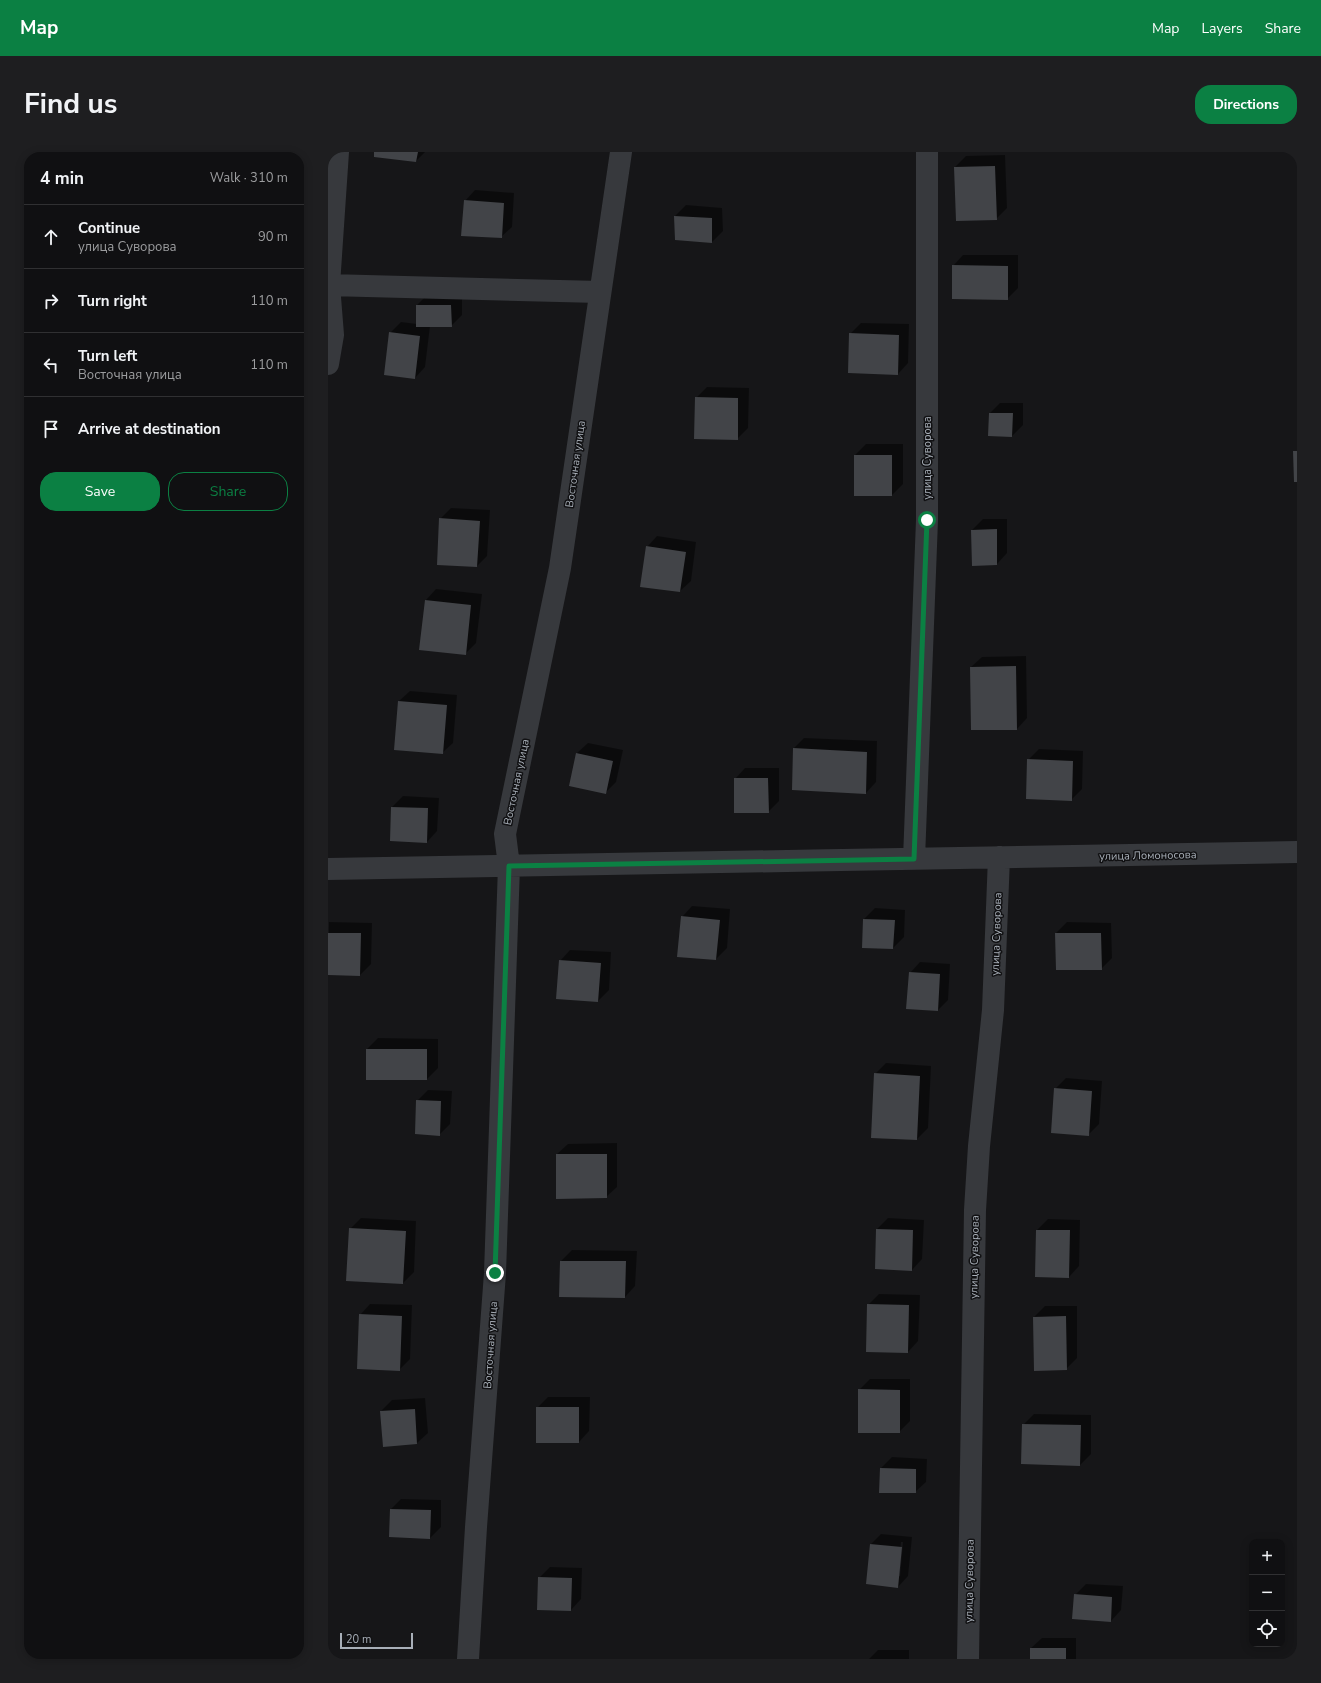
<!DOCTYPE html>
<meta charset="utf-8">
<style>
body{margin:0;font-family:"Nunito Sans",sans-serif;background:#1e1e20;color:#f1f3f6}
.controls{position:absolute;right:12px;bottom:12px;display:grid;overflow:hidden;border-radius:8px;box-shadow:0 2px 10px #0003}
.controls button{width:36px;height:36px;display:grid;place-items:center;padding:0;border:0;border-bottom:1px solid #303032;background:#101012;color:#f1f3f6;font:20px sans-serif}
.scale{position:absolute;left:12px;bottom:10px;width:73px;box-sizing:border-box;padding-left:4px;border:2px solid #a8afb8;border-top:0;font-size:11px;line-height:14px;white-space:nowrap;color:#a8afb8;-webkit-text-stroke:3px #111113;paint-order:stroke}
.stop{position:absolute;width:12px;height:12px;margin:-9px;border:3px solid #0b8043;border-radius:50%;background:#fff}
.stop.end{background:#0b8043;border-color:#fff;box-shadow:0 1px 4px #0008}
.list{margin:0;padding:0;list-style:none}
h2{display:flex;justify-content:space-between;align-items:center;height:52px;margin:0;padding:0 16px;font-size:17px}
h2 small{font-size:13px;font-weight:400;color:#9c9d9f}
.list li{display:grid;grid-template-columns:26px 1fr auto;gap:12px;align-items:center;box-sizing:border-box;height:64px;padding:0 16px;border-top:1px solid #303032}
.list b{display:block;font-size:15px;white-space:nowrap}
.list p{margin:0;font-size:13px;white-space:nowrap;color:#9c9d9f}
.list em{font-size:13px;font-style:normal;color:#9c9d9f}
.actions{display:flex;gap:8px;padding:12px 16px}
.actions a{flex:1;padding:9px 0;border:1px solid #0b8043;border-radius:16px;text-align:center;font-size:14px;color:#0b8043}
.actions .main{background:#0b8043;color:#fff}
.icon{flex:none;width:22px;height:22px;fill:none;stroke:currentColor;stroke-width:2;stroke-linecap:round;stroke-linejoin:round}
.map{position:relative;flex:none;width:969px;height:1507px;overflow:hidden;border-radius:16px}
header{display:flex;align-items:center;gap:24px;box-sizing:border-box;height:56px;padding:0 20px;background:#0b8043;color:#fff}
header strong{font-size:19px}
nav{display:flex;gap:22px;margin-inline-start:auto;font-size:14px}
.intro{display:flex;align-items:center;justify-content:space-between;box-sizing:border-box;height:96px;padding:0 24px}
h1{margin:0;font-size:28px}
.button{padding:10px 18px;border-radius:16px;background:#0b8043;color:#fff;font-size:14px;font-weight:700}
main{display:flex;gap:24px;padding:0 24px}
aside{flex:1;background:#101012;border-radius:16px;box-shadow:0 2px 10px #0003}
.map>svg:first-child{display:block}
</style>
<header>
<strong>Map</strong>
<nav><a>Map</a><a>Layers</a><a>Share</a></nav>
</header>
<div class="intro"><h1>Find us</h1><a class="button">Directions</a></div>
<main>
<aside>
<h2>4 min<small>Walk · 310 m</small></h2>
<ul class="list">
<li><svg class="icon" aria-label="ahead" viewBox="0 0 24 24"><path d="M12 20V5M6 11l6-6 6 6"/></svg><div><b>Continue</b><p>улица Суворова</p></div><em>90 m</em></li>
<li><svg class="icon" aria-label="right" viewBox="0 0 24 24"><path d="M7 20v-9h11M14 6l5 5-5 5"/></svg><div><b>Turn right</b></div><em>110 m</em></li>
<li><svg class="icon" aria-label="left" viewBox="0 0 24 24"><path d="M17 20v-9H6M10 6l-5 5 5 5"/></svg><div><b>Turn left</b><p>Восточная улица</p></div><em>110 m</em></li>
<li><svg class="icon" aria-label="arrive" viewBox="0 0 24 24"><path d="M6 21V4h12l-3 4 3 4H6"/></svg><div><b>Arrive at destination</b></div></li>
</ul>
<div class="actions"><a class="main">Save</a><a>Share</a></div>
</aside>
<div class="map">
<svg width="969" height="1507" viewBox="0 0 969 1507">
<rect width="100%" height="100%" fill="#161618"/>
<!-- shadow -->
<path fill="#0007" fill-rule="evenodd" d="M 47,0 L 97,0 L 88,9 Z
M 677,3 L 679,56 L 668,67 L 627,15 L 638,4 Z
M 147,38 L 186,41 L 184,75 L 173,85 L 137,49 Z
M 358,53 L 394,56 L 395,79 L 384,90 L 348,87 L 347,64 Z
M 635,103 L 690,103 L 690,136 L 679,147 L 625,114 Z
M 100,142 L 134,142 L 134,163 L 123,174 L 102,174 L 97,215 L 87,226 L 62,181 L 73,170 L 89,172 L 89,153 Z
M 533,171 L 581,172 L 580,211 L 570,222 L 522,182 Z
M 379,235 L 421,236 L 420,276 L 409,287 L 368,246 Z
M 672,251 L 695,251 L 695,273 L 684,284 L 662,261 Z
M 538,292 L 575,292 L 575,332 L 564,343 L 527,303 Z
M 123,356 L 162,358 L 159,404 L 149,414 L 112,367 Z
M 655,367 L 679,367 L 679,401 L 669,412 L 644,378 Z
M 329,384 L 368,390 L 363,429 L 352,439 L 319,395 Z
M 108,437 L 154,442 L 148,491 L 137,502 L 92,497 L 98,448 Z
M 698,504 L 699,566 L 689,577 L 643,515 L 654,505 Z
M 82,539 L 129,543 L 125,591 L 114,601 L 71,549 Z
M 476,586 L 549,589 L 548,630 L 538,641 L 466,596 Z
M 260,591 L 295,598 L 288,630 L 277,641 L 249,601 Z
M 711,597 L 755,599 L 754,637 L 743,648 L 700,608 Z
M 417,616 L 451,616 L 451,649 L 440,660 L 407,627 Z
M 75,644 L 111,646 L 109,679 L 99,690 L 64,655 Z
M 364,754 L 402,757 L 399,796 L 388,807 L 354,765 Z
M 547,756 L 577,758 L 576,785 L 565,796 L 536,767 Z
M 1,770 L 44,771 L 43,812 L 32,823 L 0,822 Z
M 739,770 L 783,771 L 784,806 L 773,817 L 729,817 L 728,781 Z
M 242,798 L 283,800 L 281,838 L 270,849 L 232,809 Z
M 592,810 L 622,812 L 620,848 L 610,858 L 582,821 Z
M 50,886 L 110,887 L 110,916 L 99,927 L 39,897 Z
M 558,911 L 603,914 L 600,976 L 589,987 L 547,922 Z
M 738,926 L 774,929 L 771,972 L 760,983 L 727,937 Z
M 100,938 L 124,939 L 122,972 L 111,983 L 89,949 Z
M 289,991 L 289,1035 L 278,1045 L 229,1002 L 240,992 Z
M 33,1066 L 88,1069 L 86,1120 L 75,1131 L 22,1077 Z
M 560,1066 L 596,1068 L 594,1107 L 584,1118 L 549,1077 Z
M 720,1067 L 752,1068 L 751,1114 L 741,1125 L 708,1125 L 709,1078 Z
M 244,1098 L 309,1099 L 307,1134 L 297,1145 L 232,1144 L 233,1109 Z
M 551,1142 L 592,1143 L 590,1189 L 580,1200 L 540,1153 Z
M 42,1152 L 84,1153 L 82,1207 L 71,1218 L 32,1163 Z
M 717,1154 L 749,1154 L 749,1206 L 738,1217 L 707,1218 L 706,1165 Z
M 542,1227 L 582,1227 L 582,1269 L 571,1280 L 531,1238 Z
M 220,1245 L 262,1245 L 261,1279 L 251,1290 L 209,1256 Z
M 97,1246 L 100,1281 L 89,1291 L 55,1294 L 53,1259 L 64,1248 Z
M 706,1262 L 763,1263 L 763,1302 L 752,1313 L 695,1273 Z
M 564,1305 L 599,1307 L 598,1330 L 587,1340 L 553,1316 Z
M 73,1347 L 113,1348 L 113,1375 L 102,1386 L 63,1357 Z
M 553,1382 L 584,1385 L 580,1424 L 570,1435 L 542,1393 ZM 573,1390 L 575,1390 L 572,1424 L 570,1424 Z
M 222,1415 L 254,1416 L 253,1447 L 243,1458 L 211,1426 Z
M 758,1432 L 795,1434 L 793,1458 L 783,1469 L 747,1443 Z
M 714,1486 L 748,1486 L 748,1507 L 703,1507 L 703,1496 Z
M 550,1498 L 581,1498 L 581,1507 L 541,1507 Z"/>
<!-- building -->
<path fill="#424448" d="M 46,0 L 90,0 L 88,10 L 46,5 Z
M 667,14 L 669,68 L 628,69 L 626,15 Z
M 136,48 L 176,51 L 174,86 L 133,84 Z
M 346,64 L 384,66 L 384,91 L 347,88 Z
M 624,113 L 680,114 L 680,148 L 624,147 Z
M 88,153 L 123,153 L 124,175 L 88,175 Z
M 61,180 L 92,184 L 87,227 L 56,223 Z
M 521,181 L 571,183 L 570,223 L 520,221 Z
M 367,245 L 410,246 L 410,288 L 366,287 Z
M 661,261 L 685,261 L 684,285 L 660,284 Z
M 965,299 L 969,299 L 969,330 L 966,330 Z
M 526,303 L 564,303 L 564,344 L 526,344 Z
M 111,366 L 152,369 L 149,415 L 109,413 Z
M 669,377 L 669,413 L 644,414 L 643,378 Z
M 318,394 L 358,400 L 352,440 L 312,435 Z
M 97,448 L 143,453 L 138,503 L 91,498 Z
M 688,514 L 689,578 L 643,578 L 642,515 Z
M 70,549 L 119,553 L 115,602 L 66,598 Z
M 465,596 L 539,600 L 538,642 L 464,638 Z
M 248,601 L 285,609 L 278,642 L 241,634 Z
M 699,607 L 745,609 L 744,649 L 698,647 Z
M 406,626 L 440,626 L 441,661 L 406,661 Z
M 63,655 L 100,656 L 99,691 L 62,689 Z
M 353,764 L 392,768 L 388,808 L 349,805 Z
M 535,767 L 567,768 L 565,797 L 534,796 Z
M 0,781 L 33,781 L 32,824 L 0,823 Z
M 727,781 L 773,781 L 774,818 L 728,818 Z
M 231,808 L 273,811 L 270,850 L 228,847 Z
M 581,820 L 612,822 L 610,859 L 578,857 Z
M 38,897 L 99,897 L 99,928 L 38,928 Z
M 546,921 L 592,924 L 589,988 L 543,986 Z
M 726,936 L 764,939 L 761,984 L 723,981 Z
M 88,948 L 113,949 L 112,984 L 87,982 Z
M 228,1002 L 279,1002 L 279,1046 L 228,1047 Z
M 21,1076 L 78,1079 L 75,1132 L 18,1129 Z
M 548,1077 L 585,1078 L 584,1119 L 547,1117 Z
M 708,1078 L 742,1078 L 741,1126 L 707,1125 Z
M 232,1109 L 298,1109 L 297,1146 L 231,1145 Z
M 539,1152 L 581,1153 L 580,1201 L 538,1200 Z
M 31,1162 L 74,1164 L 72,1219 L 29,1217 Z
M 738,1164 L 739,1218 L 706,1219 L 705,1165 Z
M 530,1237 L 572,1238 L 572,1281 L 530,1281 Z
M 208,1255 L 251,1255 L 251,1291 L 208,1291 Z
M 87,1257 L 89,1292 L 55,1295 L 52,1259 Z
M 694,1272 L 753,1273 L 752,1314 L 693,1312 Z
M 552,1316 L 588,1317 L 588,1341 L 551,1341 Z
M 62,1357 L 103,1358 L 102,1387 L 61,1385 Z
M 542,1392 L 574,1395 L 570,1436 L 538,1432 Z
M 210,1425 L 244,1426 L 243,1459 L 209,1458 Z
M 746,1442 L 784,1445 L 783,1470 L 744,1467 Z
M 702,1496 L 738,1496 L 738,1507 L 702,1507 Z"/>
<g fill="none" stroke-linecap="round" stroke-linejoin="round">
<!-- minor -->
<path stroke="#37393d" stroke-width="22" d="M 0,133 L 272,140
M 0,212 L 5,183 L 1,133 L 10,0
M 586,707 L 599,368 L 599,0
M 0,717 C 323,712 646,705 969,700
M 140,1507 L 148,1375 L 167,1121 L 181,714 L 177,682 L 232,416 L 293,0
M 640,1507 L 647,1058 L 651,994 L 665,858 L 671,705"/>
</g>
<g fill="none" stroke-linecap="round" stroke-linejoin="round">
<!-- route -->
<path stroke="#0b8043" stroke-width="5" d="M 167,1121 L 181,714 L 586,707 L 599,368"/>
</g>
<g text-anchor="middle" stroke-width="3" stroke-linejoin="round" paint-order="stroke">
<!-- street labels -->
<g font-size="11" fill="#a8afb8" stroke="#111113">
<text transform="translate(599 306) rotate(-90)" y="4">улица Суворова</text>
<text transform="translate(247 312) rotate(-82)" y="4">Восточная улица</text>
<text transform="translate(188 630) rotate(-78)" y="4">Восточная улица</text>
<text transform="translate(820 703) rotate(-1)" y="4">улица Ломоносова</text>
<text transform="translate(668 782) rotate(-88)" y="4">улица Суворова</text>
<text transform="translate(646 1105) rotate(-89)" y="4">улица Суворова</text>
<text transform="translate(162 1193) rotate(-86)" y="4">Восточная улица</text>
<text transform="translate(641 1429) rotate(-89)" y="4">улица Суворова</text>
</g>
</g>
</svg>
<div class="controls">
<button>+</button>
<button>−</button>
<button><svg class="icon" aria-label="locate" viewBox="0 0 24 24"><circle cx="12" cy="12" r="6"/><path d="M12 2v4M12 18v4M2 12h4M18 12h4"/></svg></button>
</div>
<div class="scale">20 m</div>
<div class="stop" style="left:599px;top:368px"></div>
<div class="stop end" style="left:167px;top:1121px"></div>
</div>
</main>
